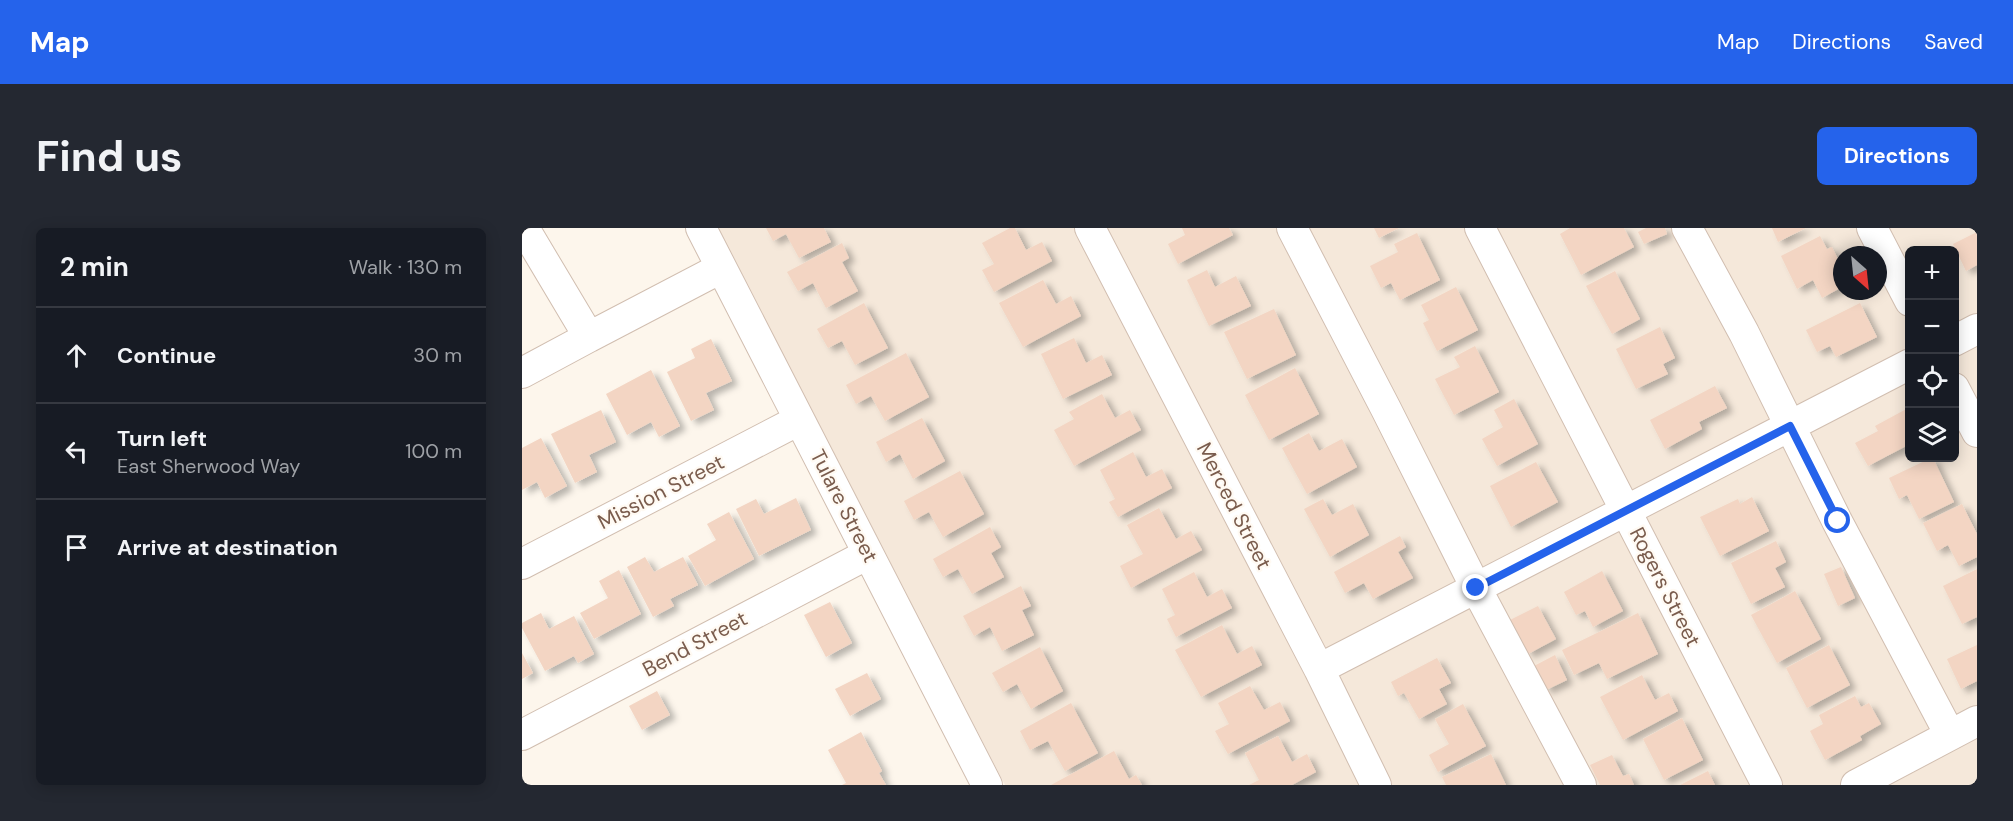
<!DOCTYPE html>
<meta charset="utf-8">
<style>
body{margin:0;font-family:"DM Sans",sans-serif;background:#242831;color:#f1f3f6}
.controls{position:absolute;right:18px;top:18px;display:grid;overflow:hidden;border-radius:9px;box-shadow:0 3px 15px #0003}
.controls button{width:54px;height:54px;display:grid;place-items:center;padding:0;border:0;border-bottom:2px solid #363941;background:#171b24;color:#f1f3f6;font:30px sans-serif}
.compass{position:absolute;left:1311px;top:18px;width:54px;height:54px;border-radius:50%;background:#171b24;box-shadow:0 3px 15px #0003;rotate:153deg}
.stop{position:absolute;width:18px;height:18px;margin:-14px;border:4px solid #2563eb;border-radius:50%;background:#fff}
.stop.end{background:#2563eb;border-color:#fff;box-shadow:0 2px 6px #0008}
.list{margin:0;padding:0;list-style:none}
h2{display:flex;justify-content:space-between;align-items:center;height:78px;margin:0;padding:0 24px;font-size:26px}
h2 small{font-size:20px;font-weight:400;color:#9ea1a6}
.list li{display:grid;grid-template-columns:39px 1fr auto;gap:18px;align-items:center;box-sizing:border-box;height:96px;padding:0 24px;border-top:2px solid #363941}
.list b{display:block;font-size:22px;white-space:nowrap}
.list p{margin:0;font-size:20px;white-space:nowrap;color:#9ea1a6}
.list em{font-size:20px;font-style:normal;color:#9ea1a6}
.icon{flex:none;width:33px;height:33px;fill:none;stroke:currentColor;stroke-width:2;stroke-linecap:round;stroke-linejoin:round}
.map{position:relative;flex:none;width:1455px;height:557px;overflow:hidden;border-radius:9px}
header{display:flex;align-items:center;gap:36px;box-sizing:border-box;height:84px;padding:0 30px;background:#2563eb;color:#fff}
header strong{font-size:28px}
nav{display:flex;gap:33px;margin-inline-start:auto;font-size:21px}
.intro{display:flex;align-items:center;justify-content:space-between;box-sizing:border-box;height:144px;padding:0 36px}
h1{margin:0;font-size:42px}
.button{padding:15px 27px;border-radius:9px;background:#2563eb;color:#fff;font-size:21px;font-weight:700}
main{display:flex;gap:36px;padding:0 36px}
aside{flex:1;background:#171b24;border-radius:9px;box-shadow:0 3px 15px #0003}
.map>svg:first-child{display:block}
</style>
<header>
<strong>Map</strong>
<nav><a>Map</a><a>Directions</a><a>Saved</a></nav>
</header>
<div class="intro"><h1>Find us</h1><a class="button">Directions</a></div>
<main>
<aside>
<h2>2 min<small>Walk · 130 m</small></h2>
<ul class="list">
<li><svg class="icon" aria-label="ahead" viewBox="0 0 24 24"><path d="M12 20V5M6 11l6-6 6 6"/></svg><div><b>Continue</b></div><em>30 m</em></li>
<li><svg class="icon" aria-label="left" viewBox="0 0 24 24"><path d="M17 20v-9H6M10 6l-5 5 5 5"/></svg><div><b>Turn left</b><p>East Sherwood Way</p></div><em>100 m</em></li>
<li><svg class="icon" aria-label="arrive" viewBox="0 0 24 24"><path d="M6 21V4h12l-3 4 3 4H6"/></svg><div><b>Arrive at destination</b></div></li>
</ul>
</aside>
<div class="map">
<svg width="1455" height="557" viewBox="0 0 1455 557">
<defs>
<filter id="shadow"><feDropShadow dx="6" dy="4" stdDeviation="3" flood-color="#0004"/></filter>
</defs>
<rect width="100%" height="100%" fill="#fdf6ec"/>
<!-- residential -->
<path fill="#f5e8da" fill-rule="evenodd" d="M 196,0 L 1455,0 L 1455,557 L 483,557 ZM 1388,22 L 1432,22 L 1432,230 L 1388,230 ZM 1320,27 L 1356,27 L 1356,63 L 1320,63 Z"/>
<!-- building -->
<path fill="#f3d5c3" filter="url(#shadow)" d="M 244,0 L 302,0 L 309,14 L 277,30 L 264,6 L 251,13 Z
M 488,0 L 493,0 L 504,22 L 520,14 L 530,33 L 472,64 L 460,42 L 472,36 L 460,15 Z
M 660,0 L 707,0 L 711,7 L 656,36 L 646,16 L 663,7 Z
M 852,0 L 877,0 L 857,10 Z
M 1048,0 L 1102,0 L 1112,19 L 1059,47 L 1038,6 Z
M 1124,0 L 1143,0 L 1145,6 L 1122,16 L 1116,4 Z
M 1250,0 L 1284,0 L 1256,14 Z
M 1455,4 L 1455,37 L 1444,43 L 1431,16 Z
M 895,5 L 918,52 L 878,72 L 869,55 L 859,60 L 848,38 L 876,24 L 872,16 Z
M 1298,8 L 1305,21 L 1310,19 L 1320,39 L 1320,59 L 1300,70 L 1291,52 L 1275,61 L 1259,28 Z
M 320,15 L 327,30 L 320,34 L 336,63 L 304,80 L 291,55 L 276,63 L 265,44 Z
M 685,42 L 693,59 L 714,48 L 729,78 L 687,98 L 665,52 Z
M 1093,43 L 1118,91 L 1090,106 L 1064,58 Z
M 521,52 L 534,76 L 549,68 L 559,88 L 501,119 L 477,75 Z
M 934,59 L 956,102 L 915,123 L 901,95 L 907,92 L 899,77 Z
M 342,75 L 366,120 L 333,137 L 320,113 L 306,120 L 295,101 Z
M 1338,75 L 1355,109 L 1314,129 L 1308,118 L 1295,124 L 1284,102 Z
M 752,81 L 774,127 L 725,151 L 702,104 Z
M 1138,99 L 1153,130 L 1141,136 L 1146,146 L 1114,161 L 1094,121 Z
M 552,110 L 564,135 L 580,127 L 590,147 L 541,171 L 519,126 Z
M 189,111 L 210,153 L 184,165 L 192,182 L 169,193 L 145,144 L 173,130 L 169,121 Z
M 953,118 L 977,164 L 932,187 L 913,151 L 938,139 L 932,129 Z
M 384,125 L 407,169 L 363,193 L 349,168 L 334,176 L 324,157 Z
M 773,140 L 797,186 L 747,212 L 723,167 Z
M 129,142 L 158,198 L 137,209 L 129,194 L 105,207 L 84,166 Z
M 1193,158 L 1205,180 L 1177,194 L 1180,201 L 1143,221 L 1128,192 Z
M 580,166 L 593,190 L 608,182 L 619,202 L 552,238 L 532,202 L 552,191 L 547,184 Z
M 992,171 L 1016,216 L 975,238 L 960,211 L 981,199 L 972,182 Z
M 1388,179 L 1388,216 L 1346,238 L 1333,215 L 1356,203 L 1353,198 Z
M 79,182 L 94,214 L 67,227 L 75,244 L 53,255 L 29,206 Z
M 400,190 L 423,233 L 391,251 L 378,226 L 364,234 L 354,214 Z
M 787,205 L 797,223 L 820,211 L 835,239 L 785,266 L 760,220 Z
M 19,210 L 45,258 L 23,270 L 15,254 L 0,262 L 0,220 Z
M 611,224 L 624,249 L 640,241 L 650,260 L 596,289 L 587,274 L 593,271 L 578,242 Z
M 1409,230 L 1411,230 L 1432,274 L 1397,291 L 1385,267 L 1377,271 L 1367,250 Z
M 1014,234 L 1036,274 L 989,299 L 968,258 Z
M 438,243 L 462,286 L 421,309 L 407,284 L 392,292 L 382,273 Z
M 1230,269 L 1247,303 L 1198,328 L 1178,289 L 1216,271 L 1218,276 Z
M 274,270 L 289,302 L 237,328 L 214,281 L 234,271 L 242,286 Z
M 801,271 L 810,287 L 831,276 L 847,307 L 808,329 L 782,281 Z
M 1440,276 L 1455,306 L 1455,329 L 1437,338 L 1426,317 L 1415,323 L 1401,295 Z
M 637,280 L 654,311 L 669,303 L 680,322 L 609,360 L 598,338 L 621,326 L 605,297 Z
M 207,284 L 232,331 L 183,358 L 166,328 L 194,312 L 185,296 Z
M 468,299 L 479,319 L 469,325 L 482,349 L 450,366 L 436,341 L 421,349 L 411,331 Z
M 878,308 L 884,319 L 876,324 L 891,350 L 851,371 L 842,355 L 823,365 L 812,344 Z
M 1254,313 L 1264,334 L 1253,340 L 1263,359 L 1229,376 L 1209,335 Z
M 123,329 L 132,344 L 161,329 L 176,357 L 148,371 L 152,378 L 131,389 L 105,339 Z
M 1319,339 L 1333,370 L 1316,378 L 1302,346 Z
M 1455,341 L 1455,389 L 1440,396 L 1421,358 Z
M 97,342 L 119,386 L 72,411 L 58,385 L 86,370 L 77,353 Z
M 1080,343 L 1101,383 L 1071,399 L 1063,383 L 1054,387 L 1042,364 Z
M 672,344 L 685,369 L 700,361 L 710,380 L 654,409 L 645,391 L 653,387 L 640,361 Z
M 499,358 L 509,378 L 500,382 L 512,407 L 480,423 L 468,399 L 452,408 L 441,388 Z
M 1273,363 L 1299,411 L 1255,435 L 1229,387 Z
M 308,374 L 330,415 L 304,429 L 282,387 Z
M 1016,378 L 1034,411 L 1006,426 L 988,392 Z
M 19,385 L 27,401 L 52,388 L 72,426 L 56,435 L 52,428 L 23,443 L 0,400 L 0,395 Z
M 1116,385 L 1136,426 L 1085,451 L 1077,435 L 1052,447 L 1040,422 Z
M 700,397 L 715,426 L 730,418 L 740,437 L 679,469 L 653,422 Z
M 1307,417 L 1328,457 L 1285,480 L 1264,440 Z
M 1455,417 L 1455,453 L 1439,461 L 1425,431 Z
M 518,419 L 541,463 L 509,481 L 495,456 L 481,464 L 470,445 Z
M 0,425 L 11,445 L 0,451 Z
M 1033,427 L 1045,452 L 1024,462 L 1012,438 Z
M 915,430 L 929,455 L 917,461 L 925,476 L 897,491 L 882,465 L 876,468 L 869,454 Z
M 345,445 L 359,471 L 328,488 L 313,461 Z
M 1120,447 L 1133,472 L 1147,465 L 1156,483 L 1101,512 L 1078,469 Z
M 728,458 L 742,482 L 758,474 L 768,493 L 706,526 L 693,503 L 707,496 L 696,475 Z
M 135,463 L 148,487 L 120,502 L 107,478 Z
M 1333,468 L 1339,479 L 1347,475 L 1359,496 L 1338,508 L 1340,512 L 1303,532 L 1288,503 L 1301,496 L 1297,487 Z
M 549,475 L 576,525 L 543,543 L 526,513 L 508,522 L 498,503 Z
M 941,476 L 964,518 L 916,544 L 907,527 L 927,516 L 913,491 Z
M 1160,490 L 1181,532 L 1142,552 L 1121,511 Z
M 339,504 L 360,543 L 357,545 L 364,557 L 320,557 L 324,555 L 306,522 Z
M 756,508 L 770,534 L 785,526 L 794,544 L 770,557 L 727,557 L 737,552 L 723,525 Z
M 592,523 L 607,551 L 614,547 L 620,557 L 529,557 Z
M 969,526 L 984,557 L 924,557 L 920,549 Z
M 1090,527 L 1101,548 L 1107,546 L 1112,557 L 1078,557 L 1068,537 Z
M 1186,543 L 1193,557 L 1158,557 Z"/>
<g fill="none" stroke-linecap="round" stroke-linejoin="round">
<!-- minor casing -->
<g stroke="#d1beb0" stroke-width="32">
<path id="minor" d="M 179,0 L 465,557
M 568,0 L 797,441 L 854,557
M 770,0 L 864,181 L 954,360 L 1059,557
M 958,0 L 1245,557
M 1165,0 L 1222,105 L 1315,293 L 1428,507
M 1350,0 L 1388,73
M 67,109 L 199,40
M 1432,113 L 1455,101
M 0,145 L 67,109 L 2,0
M 1432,160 L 1455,204
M 0,336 L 277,192
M 797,441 L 1388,136
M 0,507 L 346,326
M 1334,557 L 1455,493"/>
</g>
<!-- minor -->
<use href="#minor" stroke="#fff" stroke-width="30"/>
</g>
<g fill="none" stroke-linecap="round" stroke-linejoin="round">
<!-- route -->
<path stroke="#2563eb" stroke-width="8" d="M 954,360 L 1268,198 L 1316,293"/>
</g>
<g text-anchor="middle" stroke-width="4.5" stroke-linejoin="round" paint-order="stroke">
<!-- street labels -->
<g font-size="21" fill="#7a5c4d" stroke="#fffaf3">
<text transform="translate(139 264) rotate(-27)" y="7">Mission Street</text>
<text transform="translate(322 278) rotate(63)" y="7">Tulare Street</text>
<text transform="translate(712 278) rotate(63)" y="7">Merced Street</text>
<text transform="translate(1143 359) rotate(63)" y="7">Rogers Street</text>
<text transform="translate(173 416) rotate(-28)" y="7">Bend Street</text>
</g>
</g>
</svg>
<div class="controls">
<button>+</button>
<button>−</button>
<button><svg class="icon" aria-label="locate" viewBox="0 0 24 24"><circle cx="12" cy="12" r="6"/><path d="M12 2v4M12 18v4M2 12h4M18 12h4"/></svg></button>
<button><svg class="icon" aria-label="layers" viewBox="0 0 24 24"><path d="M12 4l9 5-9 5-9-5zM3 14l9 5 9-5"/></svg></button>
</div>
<svg class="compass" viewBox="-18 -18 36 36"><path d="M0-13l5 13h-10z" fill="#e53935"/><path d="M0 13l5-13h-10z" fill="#9ea1a6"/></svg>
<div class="stop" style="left:1316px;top:293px"></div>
<div class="stop end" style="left:954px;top:360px"></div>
</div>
</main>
